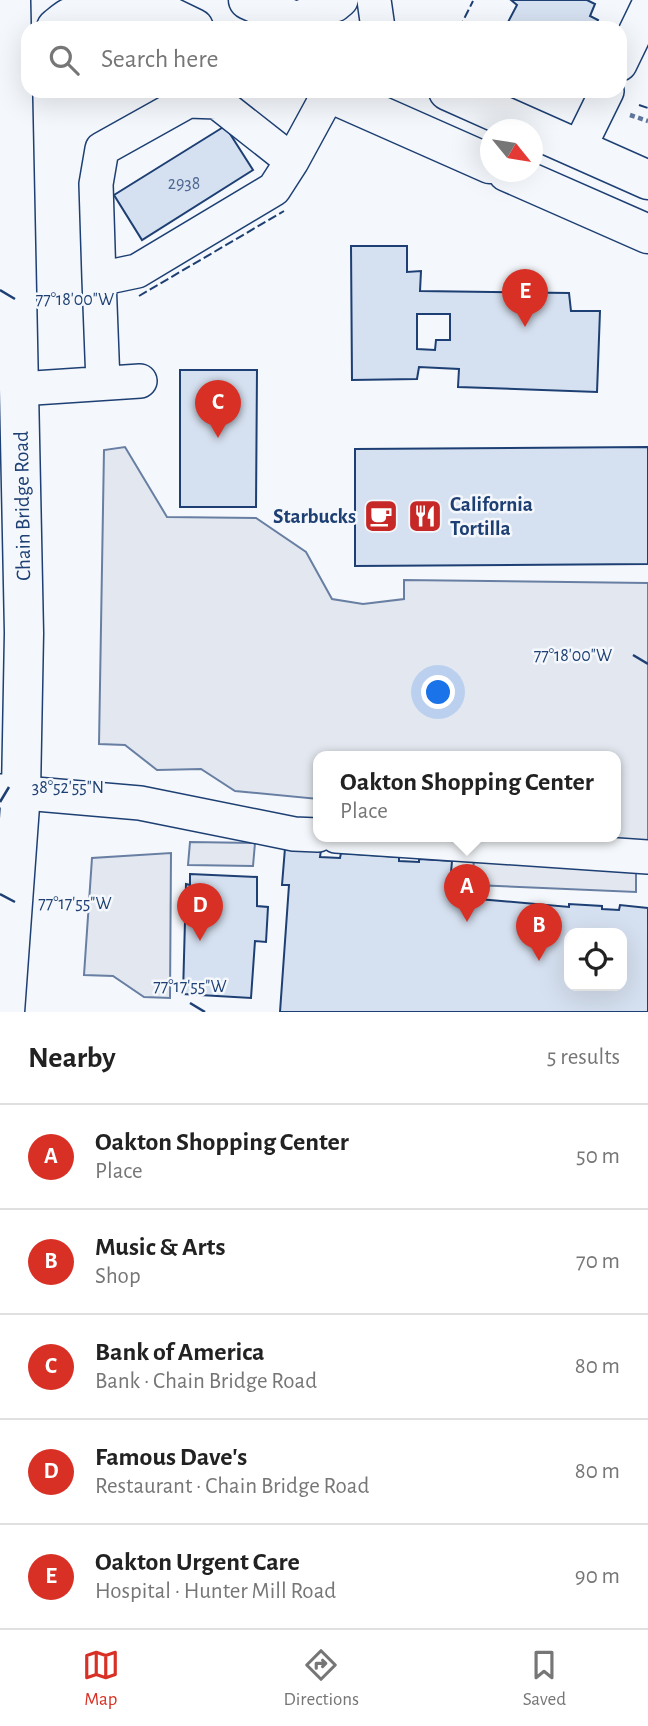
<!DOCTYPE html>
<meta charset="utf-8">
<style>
body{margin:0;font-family:"Alegreya Sans",sans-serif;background:#f2f2f2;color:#222}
.controls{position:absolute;right:21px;bottom:21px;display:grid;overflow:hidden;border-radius:14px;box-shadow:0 7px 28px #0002}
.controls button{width:63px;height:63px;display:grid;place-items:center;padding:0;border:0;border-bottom:2px solid #e0e0e0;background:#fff;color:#222;font:35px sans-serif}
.compass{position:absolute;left:480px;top:119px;width:63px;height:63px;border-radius:50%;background:#fff;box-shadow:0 7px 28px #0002;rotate:120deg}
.you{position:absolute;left:439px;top:693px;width:24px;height:24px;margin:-18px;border:5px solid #fff;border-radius:50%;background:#1a73e8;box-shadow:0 0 0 10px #1a73e833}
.badge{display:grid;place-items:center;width:46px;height:46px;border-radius:50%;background:#d93025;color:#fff;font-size:23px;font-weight:700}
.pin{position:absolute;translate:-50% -58px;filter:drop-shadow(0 2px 4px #0008)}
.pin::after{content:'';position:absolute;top:37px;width:24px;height:21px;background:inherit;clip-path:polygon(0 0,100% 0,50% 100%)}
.popup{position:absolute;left:313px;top:751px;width:308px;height:91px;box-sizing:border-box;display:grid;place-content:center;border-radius:14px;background:#fff;filter:drop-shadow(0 2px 5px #0005);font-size:23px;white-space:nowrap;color:#767676}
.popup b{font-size:26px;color:#222}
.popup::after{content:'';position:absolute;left:50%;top:100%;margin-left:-14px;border:14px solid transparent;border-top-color:#fff}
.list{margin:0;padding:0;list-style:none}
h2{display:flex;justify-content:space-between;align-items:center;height:91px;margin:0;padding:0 28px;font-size:30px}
h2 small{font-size:23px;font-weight:400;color:#767676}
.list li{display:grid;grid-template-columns:46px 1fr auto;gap:21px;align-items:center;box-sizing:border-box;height:105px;padding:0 28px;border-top:2px solid #e0e0e0}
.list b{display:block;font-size:26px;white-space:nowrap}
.list p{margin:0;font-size:23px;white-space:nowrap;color:#767676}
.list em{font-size:23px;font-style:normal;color:#767676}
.icon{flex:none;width:38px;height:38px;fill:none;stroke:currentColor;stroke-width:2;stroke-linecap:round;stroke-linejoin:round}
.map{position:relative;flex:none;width:648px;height:1012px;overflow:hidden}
.search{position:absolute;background:#fff;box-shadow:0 7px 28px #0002;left:21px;right:21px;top:21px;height:77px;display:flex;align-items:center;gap:18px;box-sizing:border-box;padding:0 24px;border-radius:21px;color:#767676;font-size:26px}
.sheet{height:616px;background:#fff}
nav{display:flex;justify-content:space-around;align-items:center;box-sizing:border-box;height:98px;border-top:2px solid #e0e0e0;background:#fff;font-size:19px;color:#767676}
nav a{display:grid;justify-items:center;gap:4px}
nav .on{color:#d93025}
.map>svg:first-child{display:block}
</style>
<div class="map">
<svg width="648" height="1012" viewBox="0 0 648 1012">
<rect width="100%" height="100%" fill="#f4f7fb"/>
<!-- parking -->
<path fill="#e3e8f0" stroke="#687fa3" stroke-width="2" d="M 125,447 L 167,517 L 256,518 L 306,552 L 332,599 L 363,604 L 404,599 L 404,580 L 648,583 L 648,868 L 636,872 L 636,892 L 474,885 L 473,836 L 616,836 L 616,756 L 318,756 L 318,799 L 235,791 L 201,769 L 157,770 L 125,745 L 99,744 L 104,450 Z
M 190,842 L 255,843 L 253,866 L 188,865 Z
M 171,853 L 170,998 L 144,997 L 113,976 L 84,975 L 92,858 Z"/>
<!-- building -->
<path fill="#d5e0f0" stroke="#1d3f73" stroke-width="2" fill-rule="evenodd" d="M 511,0 L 587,0 L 595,4 L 590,16 L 598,20 L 595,28 L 510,28 L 506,26 L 517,5 Z
M 225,126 L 253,170 L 142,240 L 114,195 Z
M 351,246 L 407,246 L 407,272 L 421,271 L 420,291 L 569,293 L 571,311 L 600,311 L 597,392 L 458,387 L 459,369 L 419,367 L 417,379 L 352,380 ZM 417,314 L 450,314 L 450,340 L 436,340 L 435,350 L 417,349 Z
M 180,370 L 257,370 L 256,507 L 180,507 Z
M 648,447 L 648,564 L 355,566 L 355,449 Z
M 285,848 L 321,850 L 320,857 L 340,858 L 341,853 L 399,857 L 399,861 L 419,862 L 419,859 L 452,861 L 451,873 L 469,874 L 467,898 L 569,907 L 569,904 L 602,906 L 602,909 L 619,910 L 620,905 L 648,908 L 648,1012 L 280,1012 L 289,885 L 282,885 ZM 569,933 L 622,933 L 622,986 L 569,986 Z
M 190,874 L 257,877 L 257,906 L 268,907 L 266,942 L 255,941 L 251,998 L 183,994 L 186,884 L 190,885 Z"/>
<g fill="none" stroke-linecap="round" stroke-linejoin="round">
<!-- minor casing -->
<g stroke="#1d3f73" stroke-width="36">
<path id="minor" d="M 374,0 L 378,28
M 292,20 L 335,5 L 341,0
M 620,64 L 648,6
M 578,150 L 607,91
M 292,161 L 329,93
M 99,279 L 96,184 L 102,149 L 188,101 L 217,102 L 292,161 L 274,189 L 137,271 L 99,279 L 103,383
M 19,389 L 140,381
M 0,791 L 140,803 L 294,834 L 318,835
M 336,836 L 648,857"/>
</g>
<!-- major casing -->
<g stroke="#1d3f73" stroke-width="41">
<path id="major" d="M 248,0 L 310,28
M 138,1 L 194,28
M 56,28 C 60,25 65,20 69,18 C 90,9 135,13 159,11
M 325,91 L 490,164
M 448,91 L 648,180
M 507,172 L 648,234
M 5,1012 L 21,792 L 24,633 L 11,0"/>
</g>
<!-- path -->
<path stroke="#5e769c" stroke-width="4.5" stroke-dasharray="5 3.5" stroke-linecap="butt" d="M 409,25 L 422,28
M 630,115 L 648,121"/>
<!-- minor -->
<use href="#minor" stroke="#f4f7fb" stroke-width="33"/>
<!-- major -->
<use href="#major" stroke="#f4f7fb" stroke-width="38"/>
<!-- fence -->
<path stroke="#1d3f73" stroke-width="2" stroke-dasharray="9 3.5" stroke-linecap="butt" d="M 462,28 L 460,27 L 473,1
M 639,105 L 648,108
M 139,296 L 284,211"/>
</g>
<!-- ticks -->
<path fill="none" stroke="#1d3f73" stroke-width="2.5" d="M 0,290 L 15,299M 633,655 L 648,664M 0,802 L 9,787M 0,894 L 15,902M 190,1003 L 205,1012"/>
<!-- icons -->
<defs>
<g id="cafe-square" transform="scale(1.75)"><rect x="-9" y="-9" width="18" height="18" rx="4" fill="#c62828" stroke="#f4f7fb"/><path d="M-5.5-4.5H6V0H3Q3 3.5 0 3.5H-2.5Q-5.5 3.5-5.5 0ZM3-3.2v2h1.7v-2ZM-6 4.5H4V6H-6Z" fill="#fff"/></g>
<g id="restaurant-square" transform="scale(1.75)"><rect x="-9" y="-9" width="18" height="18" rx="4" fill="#c62828" stroke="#f4f7fb"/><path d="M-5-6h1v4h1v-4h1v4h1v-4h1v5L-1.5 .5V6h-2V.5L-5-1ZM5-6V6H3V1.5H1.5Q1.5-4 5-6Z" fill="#fff"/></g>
</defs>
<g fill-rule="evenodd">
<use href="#cafe-square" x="381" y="516"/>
<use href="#restaurant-square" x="425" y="516"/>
</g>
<g text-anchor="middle" stroke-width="5" stroke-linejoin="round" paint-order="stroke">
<!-- number labels -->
<g font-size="18" fill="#4b6792">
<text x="184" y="189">2938</text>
</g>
<!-- poi labels -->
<g font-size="21" font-weight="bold" fill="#1d3f73" stroke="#f4f7fb" text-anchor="start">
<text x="450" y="511">California<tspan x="450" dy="24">Tortilla</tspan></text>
<text x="356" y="523" text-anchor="end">Starbucks</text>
</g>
<!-- street labels -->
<g font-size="21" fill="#1d3f73" stroke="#f4f7fb">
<text transform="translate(22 506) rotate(-91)" y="7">Chain Bridge Road</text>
</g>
</g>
<g font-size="18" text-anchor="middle" fill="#1d3f73" stroke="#f4f7fb" stroke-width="5" stroke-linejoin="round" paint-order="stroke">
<text x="75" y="305">77°18'00"W</text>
<text x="573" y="661">77°18'00"W</text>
<text x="68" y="793">38°52'55"N</text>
<text x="75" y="909">77°17'55"W</text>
<text x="190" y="992">77°17'55"W</text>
</g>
</svg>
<div class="controls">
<button><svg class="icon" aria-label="locate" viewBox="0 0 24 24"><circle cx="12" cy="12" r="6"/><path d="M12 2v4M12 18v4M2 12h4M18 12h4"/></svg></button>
</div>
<svg class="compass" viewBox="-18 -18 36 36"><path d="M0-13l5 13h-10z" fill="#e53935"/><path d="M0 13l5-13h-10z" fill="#767676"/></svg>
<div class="you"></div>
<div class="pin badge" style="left:467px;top:922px">A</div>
<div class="popup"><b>Oakton Shopping Center</b>Place</div>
<div class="pin badge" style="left:539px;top:961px">B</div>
<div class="pin badge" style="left:218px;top:438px">C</div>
<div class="pin badge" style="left:200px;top:941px">D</div>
<div class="pin badge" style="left:525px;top:327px">E</div>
<div class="search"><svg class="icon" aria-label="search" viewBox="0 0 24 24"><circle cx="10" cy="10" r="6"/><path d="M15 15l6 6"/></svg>Search here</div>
</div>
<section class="sheet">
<h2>Nearby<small>5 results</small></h2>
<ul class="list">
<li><span class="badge">A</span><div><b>Oakton Shopping Center</b><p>Place</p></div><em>50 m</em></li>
<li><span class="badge">B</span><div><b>Music &amp; Arts</b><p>Shop</p></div><em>70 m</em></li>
<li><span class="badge">C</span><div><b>Bank of America</b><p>Bank · Chain Bridge Road</p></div><em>80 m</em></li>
<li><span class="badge">D</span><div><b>Famous Dave's</b><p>Restaurant · Chain Bridge Road</p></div><em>80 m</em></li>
<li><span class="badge">E</span><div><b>Oakton Urgent Care</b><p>Hospital · Hunter Mill Road</p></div><em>90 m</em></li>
</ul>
</section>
<nav>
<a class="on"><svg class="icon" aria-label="map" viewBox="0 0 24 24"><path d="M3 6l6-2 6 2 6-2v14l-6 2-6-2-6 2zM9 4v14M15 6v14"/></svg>Map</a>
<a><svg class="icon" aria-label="directions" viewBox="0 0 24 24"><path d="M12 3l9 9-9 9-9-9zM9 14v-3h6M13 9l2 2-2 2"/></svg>Directions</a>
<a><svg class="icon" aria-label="saved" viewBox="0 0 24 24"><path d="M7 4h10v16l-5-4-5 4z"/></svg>Saved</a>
</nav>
